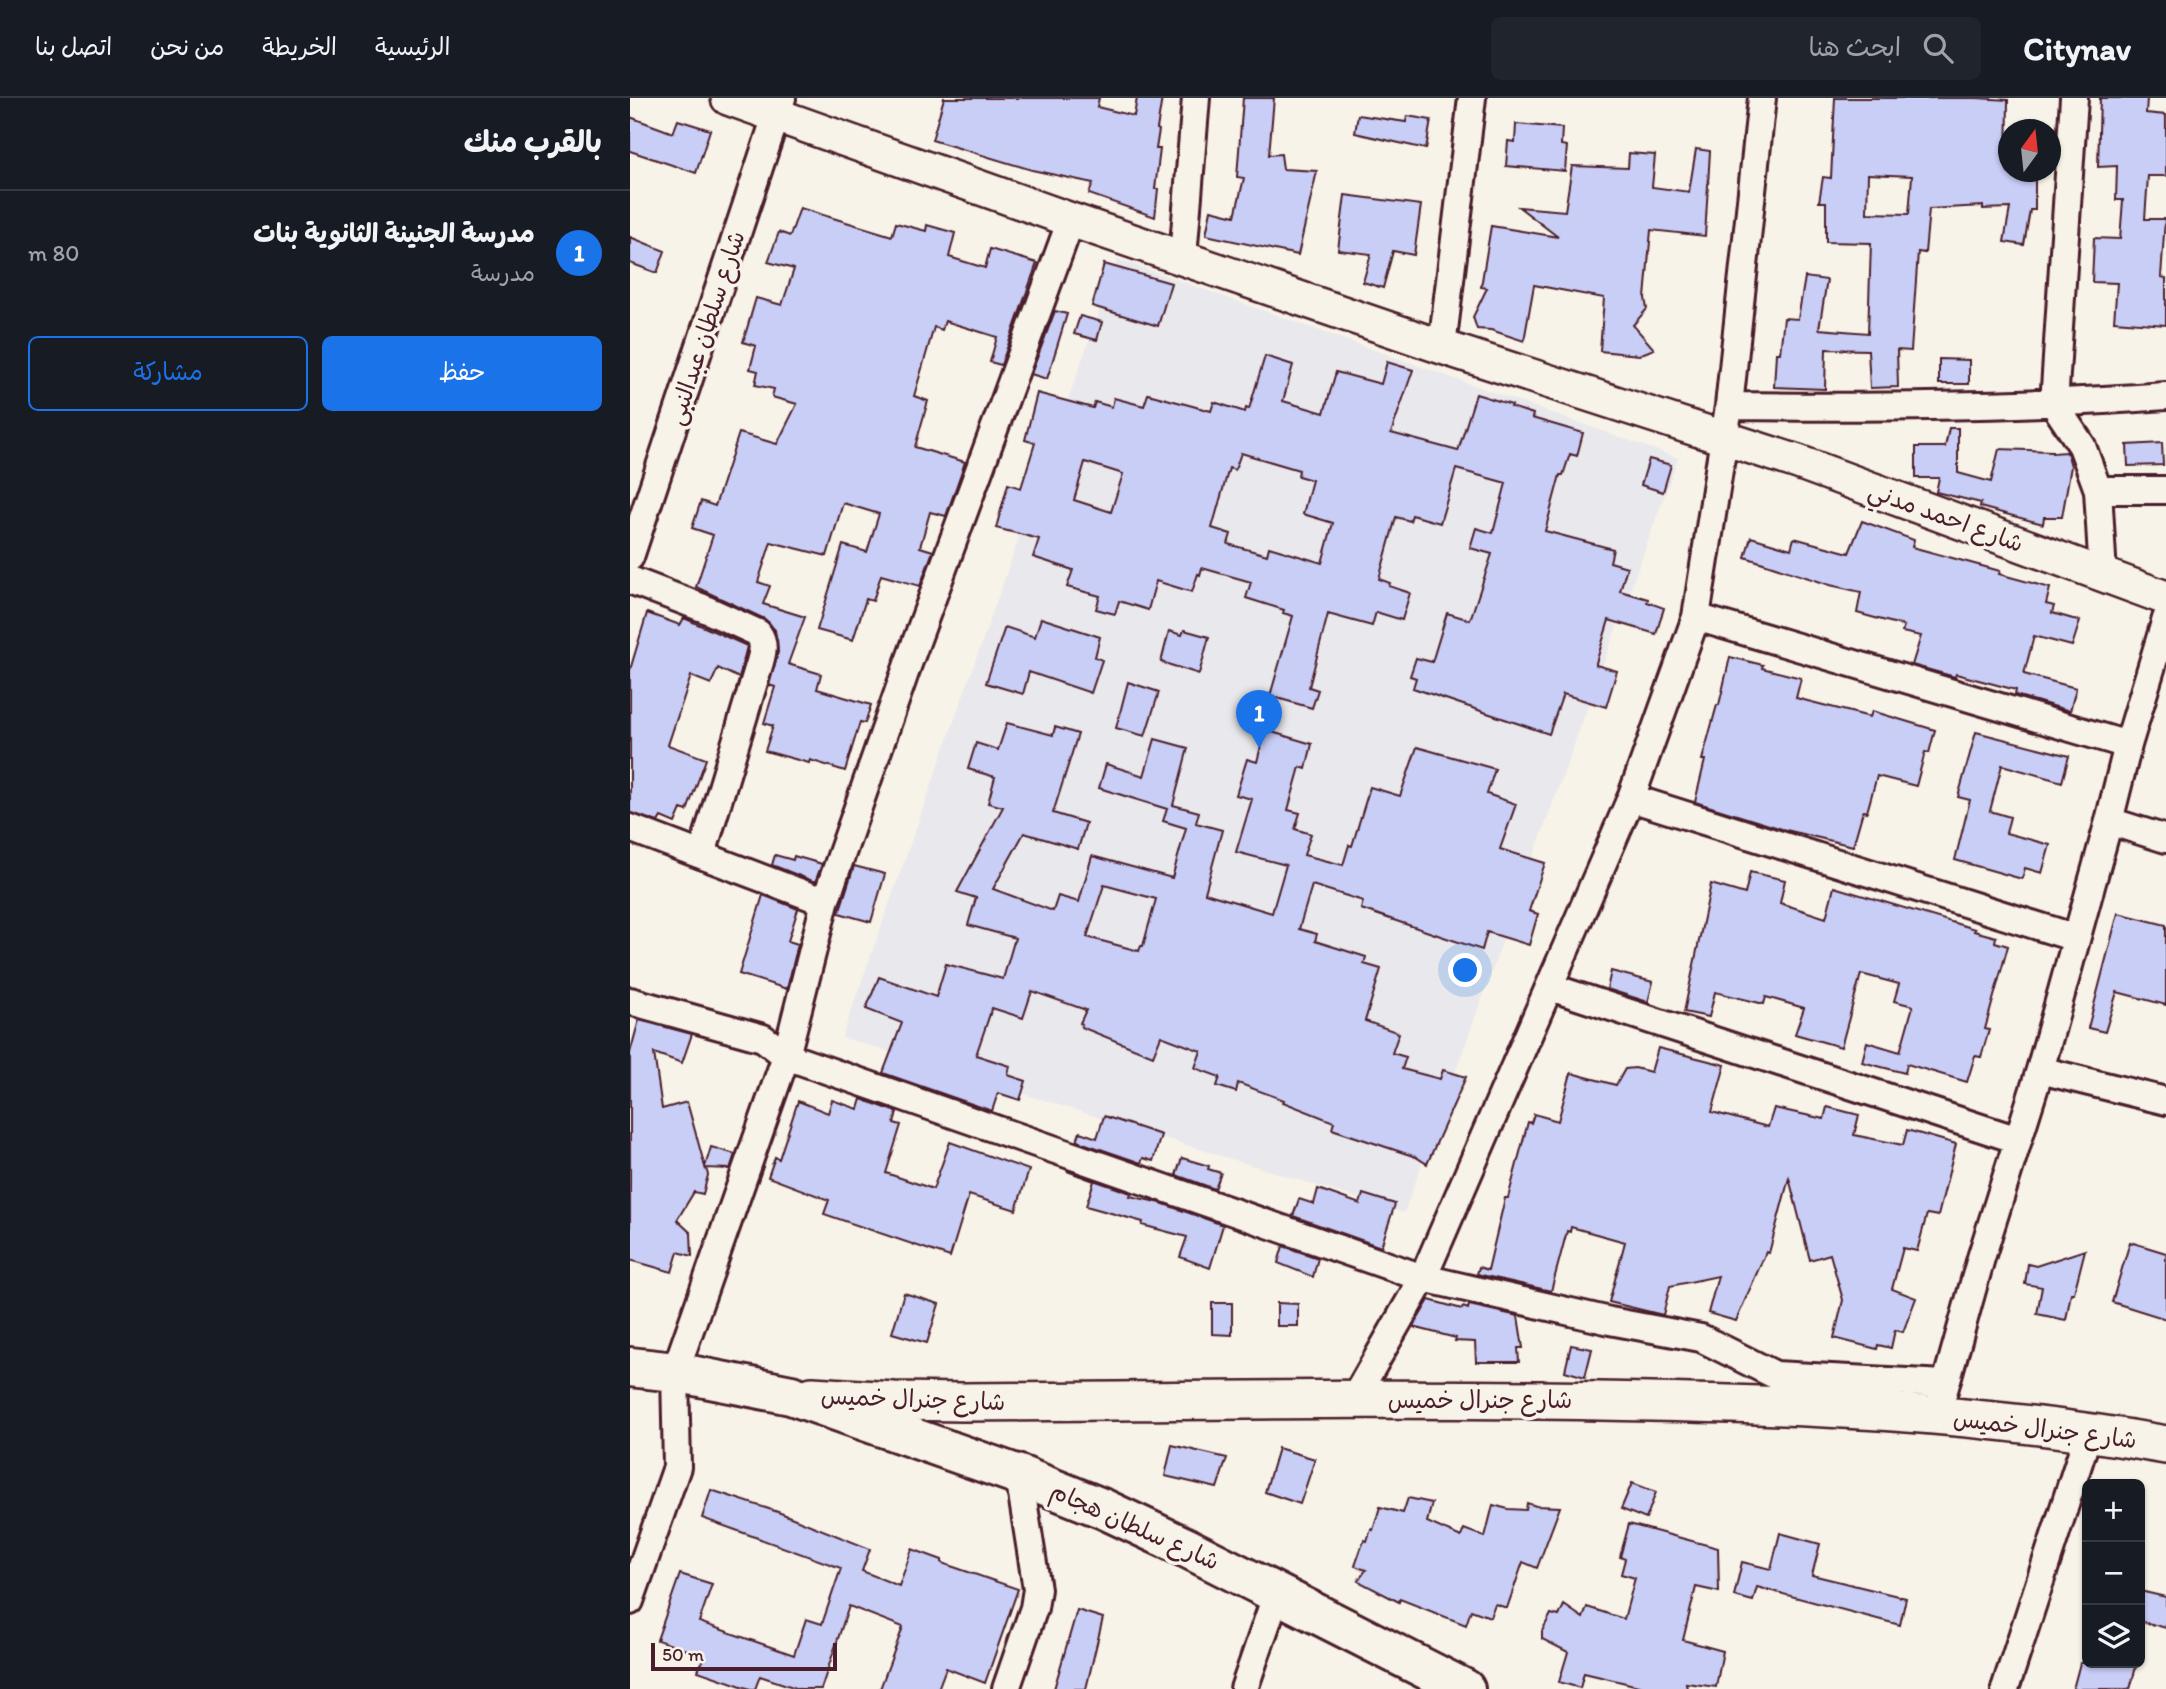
<!DOCTYPE html>
<html lang="ar">
<meta charset="utf-8">
<style>
body{margin:0;font-family:Itim,"Playpen Sans Arabic",sans-serif;background:#20242c;color:#f1f3f6;direction:rtl}
.controls{position:absolute;right:21px;bottom:21px;display:grid;overflow:hidden;border-radius:10px;box-shadow:0 2px 5px #0004}
.controls button{width:63px;height:63px;display:grid;place-items:center;padding:0;border:0;border-bottom:2px solid #363941;background:#171b24;color:#f1f3f6;font:35px sans-serif}
.compass{position:absolute;left:1368px;top:21px;width:63px;height:63px;border-radius:50%;background:#171b24;box-shadow:0 2px 5px #0004;rotate:15deg}
.scale{position:absolute;left:21px;bottom:18px;width:186px;box-sizing:border-box;padding-left:7px;border:4px solid #4a1f2b;border-top:0;font-size:19px;line-height:24px;white-space:nowrap;color:#4a1f2b;-webkit-text-stroke:5px #f7f3e8;paint-order:stroke}
.you{position:absolute;left:836px;top:873px;width:24px;height:24px;margin:-18px;border:5px solid #fff;border-radius:50%;background:#1a73e8;box-shadow:0 0 0 10px #1a73e833}
.badge{display:grid;place-items:center;width:46px;height:46px;border-radius:50%;background:#1a73e8;color:#fff;font-size:23px;font-weight:700}
.pin{position:absolute;translate:-50% -58px;filter:drop-shadow(0 2px 4px #0008)}
.pin::after{content:'';position:absolute;top:37px;width:24px;height:21px;background:inherit;clip-path:polygon(0 0,100% 0,50% 100%)}
.list{margin:0;padding:0;list-style:none}
h2{display:flex;justify-content:space-between;align-items:center;height:91px;margin:0;padding:0 28px;font-size:30px}
h2 small{font-size:23px;font-weight:400;color:#9ea1a6}
.list li{display:grid;grid-template-columns:46px 1fr auto;gap:21px;align-items:center;box-sizing:border-box;height:126px;padding:0 28px;border-top:2px solid #363941}
.list b{display:block;font-size:26px;white-space:nowrap}
.list p{margin:0;font-size:23px;white-space:nowrap;color:#9ea1a6}
.list em{font-size:23px;font-style:normal;color:#9ea1a6}
.actions{display:flex;gap:14px;padding:21px 28px}
.actions a{flex:1;padding:16px 0;border:2px solid #1a73e8;border-radius:10px;text-align:center;font-size:24px;color:#1a73e8}
.actions .main{background:#1a73e8;color:#fff}
.icon{flex:none;width:38px;height:38px;fill:none;stroke:currentColor;stroke-width:2;stroke-linecap:round;stroke-linejoin:round}
.map{position:relative;flex:none;width:1536px;height:1591px;overflow:hidden;direction:ltr}
header{display:flex;align-items:center;gap:42px;box-sizing:border-box;height:98px;padding:0 35px;background:#171b24;border-bottom:2px solid #363941}
header strong{font-size:33px}
nav{display:flex;gap:38px;margin-inline-start:auto;font-size:24px}
.search{width:490px;height:63px;background:#20242c;display:flex;align-items:center;gap:18px;box-sizing:border-box;padding:0 24px;border-radius:10px;color:#9ea1a6;font-size:26px}
main{display:flex}
aside{flex:1;background:#171b24}
.map>svg:first-child{display:block}
</style>
<header>
<strong>Citynav</strong>
<div class="search"><svg class="icon" aria-label="search" viewBox="0 0 24 24"><circle cx="10" cy="10" r="6"/><path d="M15 15l6 6"/></svg>ابحث هنا</div>
<nav><a>الرئيسية</a><a>الخريطة</a><a>من نحن</a><a>اتصل بنا</a></nav>
</header>
<main>
<div class="map">
<svg width="1536" height="1591" viewBox="0 0 1536 1591">
<rect width="100%" height="100%" fill="#f7f3e8"/>
<filter id="ink" filterUnits="userSpaceOnUse"><feTurbulence type="fractalNoise" baseFrequency=".0143" numOctaves="2"/><feDisplacementMap in="SourceGraphic" scale="14" xChannelSelector="R" yChannelSelector="G"/><feConvolveMatrix kernelMatrix="1 2 1 2 8 2 1 2 1" color-interpolation-filters="sRGB"/></filter>
<g filter="url(#ink)">
<!-- built -->
<path fill="#e9e8ec" d="M 488,161 L 1048,360 L 774,1115 L 212,939 Z"/>
<!-- building -->
<path fill="#c9cef7" stroke="#4a1f2b" stroke-width="2" fill-rule="evenodd" d="M 314,0 L 469,0 L 467,9 L 504,18 L 507,0 L 532,0 L 527,31 L 529,32 L 526,51 L 530,51 L 525,91 L 528,91 L 525,119 L 459,96 L 463,85 L 402,72 L 302,42 Z
M 613,0 L 644,0 L 639,57 L 651,56 L 653,71 L 687,73 L 668,157 L 576,137 L 581,112 L 605,118 L 614,80 L 607,79 Z
M 1205,0 L 1347,0 L 1378,2 L 1377,71 L 1378,74 L 1405,74 L 1405,112 L 1400,112 L 1394,147 L 1374,144 L 1380,110 L 1353,111 L 1353,108 L 1299,111 L 1295,155 L 1288,154 L 1281,253 L 1267,252 L 1268,289 L 1240,290 L 1238,252 L 1196,251 L 1195,291 L 1144,289 L 1146,255 L 1150,255 L 1154,220 L 1168,221 L 1175,179 L 1197,182 L 1189,231 L 1238,235 L 1241,145 L 1196,144 L 1196,104 L 1189,104 L 1193,79 L 1201,80 ZM 1238,76 L 1282,78 L 1279,116 L 1237,115 Z
M 1470,0 L 1517,0 L 1516,15 L 1536,17 L 1536,78 L 1518,78 L 1515,121 L 1535,121 L 1531,179 L 1536,180 L 1536,227 L 1484,223 L 1487,185 L 1462,184 L 1464,140 L 1490,141 L 1493,102 L 1486,102 L 1487,68 L 1468,69 Z
M 728,17 L 776,24 L 777,18 L 801,22 L 796,51 L 725,35 Z
M 0,19 L 43,35 L 48,22 L 80,32 L 66,75 L 0,53 Z
M 886,26 L 932,30 L 931,47 L 937,48 L 935,73 L 876,68 L 878,43 L 885,44 Z
M 1066,51 L 1080,53 L 1075,138 L 1021,132 L 1015,200 L 1017,211 L 1003,227 L 1024,251 L 1009,257 L 970,253 L 974,200 L 904,187 L 894,243 L 861,232 L 847,231 L 843,219 L 857,190 L 851,189 L 861,128 L 928,139 L 889,109 L 935,113 L 942,68 L 998,70 L 999,55 L 1025,57 L 1022,89 L 1059,94 Z
M 715,97 L 791,107 L 784,157 L 763,153 L 753,190 L 733,184 L 741,156 L 708,152 Z
M 170,110 L 262,138 L 266,125 L 296,133 L 297,127 L 325,135 L 319,159 L 355,170 L 360,151 L 407,165 L 371,267 L 360,264 L 367,239 L 315,223 L 312,232 L 304,229 L 284,298 L 298,303 L 285,349 L 335,364 L 316,418 L 300,414 L 290,449 L 303,453 L 290,488 L 251,477 L 243,503 L 236,501 L 223,542 L 187,532 L 213,447 L 237,454 L 249,416 L 213,405 L 197,458 L 141,444 L 128,484 L 140,488 L 133,506 L 175,519 L 158,566 L 191,576 L 187,591 L 241,607 L 235,625 L 230,624 L 215,673 L 180,662 L 179,665 L 135,653 L 143,628 L 134,625 L 145,589 L 139,587 L 148,554 L 145,532 L 135,521 L 66,489 L 83,437 L 62,430 L 71,403 L 85,408 L 109,335 L 147,346 L 167,306 L 142,299 L 144,291 L 125,287 L 128,273 L 120,271 L 126,248 L 113,244 L 126,200 L 152,207 L 164,171 L 138,164 L 149,134 L 160,138 Z
M 0,139 L 35,153 L 27,175 L 0,165 Z
M 474,166 L 541,185 L 528,228 L 462,208 Z
M 425,213 L 437,216 L 417,281 L 401,276 Z
M 450,218 L 472,224 L 467,242 L 444,236 Z
M 635,258 L 663,267 L 653,303 L 694,315 L 706,274 L 751,286 L 757,264 L 783,272 L 761,335 L 828,353 L 846,296 L 882,307 L 881,309 L 903,316 L 902,320 L 953,335 L 947,358 L 940,356 L 933,377 L 930,377 L 915,433 L 983,451 L 980,464 L 997,469 L 990,493 L 1018,501 L 1017,504 L 1034,510 L 1026,536 L 979,522 L 966,565 L 966,567 L 987,573 L 976,609 L 933,596 L 919,636 L 783,590 L 786,580 L 780,578 L 786,560 L 802,564 L 817,515 L 840,522 L 862,456 L 840,450 L 846,430 L 863,435 L 876,385 L 826,371 L 810,425 L 782,417 L 780,423 L 766,419 L 749,481 L 760,485 L 759,488 L 780,495 L 772,522 L 746,514 L 742,528 L 698,516 L 679,589 L 688,592 L 682,610 L 640,598 L 663,518 L 653,515 L 654,512 L 616,500 L 621,484 L 572,470 L 570,477 L 568,476 L 562,494 L 526,483 L 518,512 L 489,503 L 485,516 L 466,511 L 470,498 L 437,489 L 443,472 L 403,459 L 409,441 L 366,430 L 378,386 L 391,390 L 405,345 L 395,342 L 407,295 L 463,310 L 465,304 L 482,309 L 484,300 L 514,308 L 518,296 L 581,313 L 584,304 L 615,314 L 616,310 L 619,311 ZM 611,355 L 669,372 L 668,378 L 682,382 L 673,416 L 703,425 L 692,465 L 639,449 L 637,457 L 598,446 L 601,436 L 582,430 L 599,370 L 605,372 ZM 455,364 L 493,376 L 481,414 L 444,402 Z
M 1309,261 L 1339,262 L 1339,286 L 1309,286 Z
M 1319,330 L 1328,330 L 1328,375 L 1361,384 L 1369,351 L 1422,353 L 1422,355 L 1437,354 L 1441,368 L 1432,419 L 1414,419 L 1413,426 L 1350,409 L 1351,405 L 1306,394 L 1309,380 L 1286,380 L 1286,349 L 1315,349 Z
M 1532,345 L 1533,367 L 1498,368 L 1497,347 Z
M 1019,361 L 1041,367 L 1033,394 L 1011,387 Z
M 1232,423 L 1284,442 L 1282,449 L 1370,473 L 1369,476 L 1420,490 L 1416,506 L 1424,508 L 1422,515 L 1450,523 L 1442,548 L 1404,538 L 1394,576 L 1446,590 L 1440,613 L 1385,597 L 1386,592 L 1326,576 L 1325,579 L 1282,567 L 1291,538 L 1272,534 L 1274,528 L 1227,515 L 1231,494 L 1200,487 L 1115,459 L 1121,439 L 1161,451 L 1164,440 L 1219,455 Z
M 17,515 L 50,527 L 54,520 L 117,548 L 109,580 L 88,570 L 81,586 L 61,578 L 38,647 L 76,661 L 57,713 L 51,711 L 45,725 L 31,719 L 28,724 L 0,715 L 0,572 Z
M 411,520 L 470,539 L 465,559 L 472,562 L 461,595 L 399,574 L 393,596 L 356,585 L 375,529 L 405,539 Z
M 554,532 L 579,539 L 569,576 L 531,564 L 539,533 L 552,537 Z
M 1100,559 L 1133,567 L 1132,570 L 1171,580 L 1166,600 L 1240,619 L 1242,613 L 1305,632 L 1299,655 L 1295,654 L 1286,688 L 1247,678 L 1237,714 L 1233,713 L 1223,748 L 1152,731 L 1065,704 L 1075,662 L 1072,662 L 1087,607 L 1089,607 Z
M 498,584 L 529,594 L 515,638 L 486,630 Z
M 377,625 L 423,637 L 425,629 L 448,636 L 423,715 L 456,725 L 448,751 L 394,735 L 363,791 L 423,813 L 428,798 L 449,804 L 462,758 L 542,780 L 556,730 L 533,723 L 537,711 L 469,690 L 476,666 L 514,678 L 525,641 L 558,650 L 543,707 L 569,714 L 566,725 L 592,732 L 575,795 L 642,815 L 656,767 L 606,754 L 622,701 L 606,697 L 617,661 L 627,664 L 635,632 L 682,646 L 676,671 L 670,669 L 658,712 L 670,715 L 665,731 L 681,736 L 674,757 L 713,767 L 719,747 L 722,748 L 740,689 L 770,698 L 787,649 L 865,671 L 857,696 L 886,706 L 870,751 L 915,765 L 899,813 L 908,816 L 899,847 L 857,834 L 852,852 L 731,811 L 733,803 L 682,787 L 669,831 L 687,836 L 685,843 L 736,859 L 734,866 L 751,871 L 735,923 L 769,935 L 762,955 L 776,959 L 772,971 L 810,981 L 813,972 L 836,979 L 797,1066 L 786,1059 L 702,1031 L 704,1024 L 653,1004 L 654,1002 L 608,985 L 606,994 L 587,988 L 590,979 L 565,970 L 571,953 L 531,938 L 523,958 L 451,929 L 452,926 L 450,925 L 456,912 L 402,893 L 393,920 L 362,910 L 346,957 L 380,968 L 378,977 L 396,983 L 390,1002 L 368,995 L 362,1013 L 253,975 L 272,925 L 236,911 L 249,879 L 306,899 L 316,866 L 373,881 L 385,840 L 338,827 L 346,800 L 327,794 L 373,709 L 358,705 L 365,679 L 338,671 L 346,645 L 368,652 ZM 474,787 L 526,801 L 513,848 L 511,848 L 509,853 L 457,839 Z
M 1346,634 L 1439,658 L 1432,684 L 1372,667 L 1360,713 L 1380,719 L 1376,735 L 1420,747 L 1412,775 L 1395,770 L 1392,781 L 1325,762 L 1340,702 L 1328,699 Z
M 145,757 L 163,762 L 164,758 L 192,766 L 185,784 L 142,767 Z
M 224,768 L 255,776 L 241,824 L 209,815 Z
M 1120,774 L 1155,782 L 1150,805 L 1196,820 L 1204,789 L 1345,831 L 1344,833 L 1366,839 L 1365,844 L 1378,848 L 1355,931 L 1359,932 L 1351,959 L 1345,958 L 1337,984 L 1277,966 L 1275,975 L 1232,964 L 1237,944 L 1270,954 L 1283,908 L 1264,903 L 1269,886 L 1231,876 L 1211,949 L 1165,936 L 1174,910 L 1136,899 L 1134,906 L 1085,894 L 1079,919 L 1054,914 L 1081,786 L 1115,796 Z
M 133,797 L 168,811 L 158,843 L 168,846 L 157,891 L 109,876 Z
M 1488,815 L 1536,827 L 1536,907 L 1487,894 L 1475,934 L 1458,930 Z
M 981,873 L 1023,884 L 1018,904 L 977,891 Z
M 9,922 L 62,936 L 52,965 L 24,955 L 32,1011 L 57,1004 L 75,1069 L 81,1049 L 105,1056 L 100,1071 L 76,1070 L 78,1077 L 73,1096 L 64,1094 L 47,1122 L 61,1135 L 62,1158 L 48,1154 L 42,1174 L 0,1162 L 0,955 Z
M 1028,950 L 1095,967 L 1082,1014 L 1138,1029 L 1144,1010 L 1194,1021 L 1197,1009 L 1229,1017 L 1224,1037 L 1273,1047 L 1277,1032 L 1326,1046 L 1308,1118 L 1297,1116 L 1287,1153 L 1273,1150 L 1262,1191 L 1286,1200 L 1273,1234 L 1265,1232 L 1261,1250 L 1248,1247 L 1247,1251 L 1204,1240 L 1213,1202 L 1200,1156 L 1180,1162 L 1159,1080 L 1139,1155 L 1136,1154 L 1106,1223 L 1078,1215 L 1088,1178 L 1040,1188 L 1033,1217 L 979,1204 L 995,1144 L 941,1129 L 940,1134 L 937,1133 L 921,1193 L 847,1176 L 849,1169 L 858,1172 L 875,1100 L 878,1100 L 898,1024 L 901,1025 L 904,1016 L 928,1023 L 941,975 L 986,987 L 995,971 L 1005,970 L 1021,974 Z
M 231,1001 L 267,1014 L 264,1025 L 271,1027 L 256,1075 L 303,1091 L 320,1044 L 399,1072 L 386,1112 L 339,1097 L 320,1159 L 194,1116 L 199,1102 L 138,1079 L 145,1059 L 149,1061 L 168,1003 L 198,1015 L 202,1002 L 228,1011 Z
M 474,1018 L 531,1037 L 523,1063 L 513,1060 L 511,1065 L 447,1043 L 450,1034 L 467,1040 Z
M 552,1060 L 579,1068 L 578,1071 L 591,1075 L 585,1091 L 546,1077 Z
M 437,1073 L 501,1095 L 500,1098 L 531,1105 L 593,1127 L 580,1170 L 550,1159 L 557,1139 L 512,1127 L 513,1124 L 456,1108 L 464,1083 Z
M 688,1091 L 730,1106 L 733,1096 L 765,1106 L 751,1149 L 663,1118 L 669,1101 L 684,1106 Z
M 1500,1144 L 1536,1155 L 1536,1221 L 1482,1204 Z
M 653,1148 L 688,1160 L 683,1179 L 648,1165 Z
M 1455,1152 L 1444,1195 L 1441,1195 L 1436,1222 L 1407,1216 L 1412,1189 L 1395,1186 L 1398,1166 L 1406,1168 Z
M 274,1195 L 309,1206 L 297,1245 L 262,1235 Z
M 799,1202 L 832,1211 L 833,1209 L 838,1211 L 839,1207 L 888,1218 L 893,1250 L 888,1250 L 889,1264 L 846,1264 L 845,1244 L 825,1243 L 826,1240 L 783,1229 Z
M 582,1205 L 602,1205 L 602,1237 L 582,1236 Z
M 647,1205 L 668,1206 L 668,1228 L 647,1228 Z
M 941,1247 L 962,1251 L 955,1279 L 935,1273 Z
M 542,1347 L 597,1360 L 587,1390 L 535,1378 Z
M 648,1350 L 685,1361 L 670,1406 L 635,1394 Z
M 1002,1385 L 1026,1394 L 1016,1421 L 991,1411 Z
M 81,1392 L 148,1414 L 240,1451 L 232,1473 L 269,1488 L 282,1451 L 312,1462 L 312,1465 L 388,1491 L 355,1585 L 316,1570 L 308,1591 L 250,1591 L 273,1529 L 219,1508 L 191,1591 L 169,1591 L 130,1578 L 125,1591 L 120,1591 L 68,1573 L 74,1558 L 27,1542 L 50,1476 L 82,1486 L 69,1524 L 164,1557 L 176,1521 L 192,1526 L 211,1470 L 72,1420 Z
M 778,1400 L 802,1405 L 797,1424 L 831,1439 L 834,1431 L 855,1439 L 863,1407 L 878,1411 L 896,1412 L 897,1405 L 906,1408 L 930,1409 L 907,1470 L 893,1464 L 877,1510 L 865,1506 L 860,1519 L 841,1512 L 836,1527 L 770,1501 L 769,1504 L 728,1483 L 736,1472 L 725,1468 L 734,1442 L 737,1443 L 741,1431 L 743,1432 L 750,1409 L 773,1415 Z
M 999,1426 L 1088,1450 L 1089,1494 L 1066,1489 L 1053,1542 L 1093,1553 L 1086,1589 L 1056,1585 L 1057,1591 L 1021,1591 L 954,1575 L 950,1590 L 929,1584 L 938,1554 L 912,1541 L 912,1533 L 921,1516 L 929,1518 L 934,1507 L 953,1520 L 957,1509 L 994,1521 L 1005,1480 L 991,1476 L 995,1461 L 990,1459 Z
M 1150,1435 L 1190,1446 L 1182,1477 L 1276,1500 L 1270,1527 L 1127,1489 L 1123,1503 L 1104,1498 L 1112,1464 L 1141,1471 Z
M 1510,1493 L 1536,1499 L 1536,1530 L 1510,1523 Z
M 447,1512 L 473,1520 L 456,1591 L 424,1591 Z
M 1450,1565 L 1507,1565 L 1500,1591 L 1443,1591 Z"/>
<g fill="none" stroke-linecap="round" stroke-linejoin="round">
<!-- minor casing -->
<g stroke="#4a1f2b" stroke-width="32">
<path id="minor" d="M 1444,0 L 1424,306 L 1452,348 L 1468,392 L 1473,477
M 553,159 L 566,0
M 812,249 L 842,0
M 1099,308 C 1245,310 1390,309 1536,298
M 1468,392 L 1536,392
M 0,459 L 152,0
M 0,482 L 73,510 L 128,535 C 135,545 133,553 130,564 L 72,756
M 1066,519 L 1498,647
M 1001,700 L 1446,840
M 1479,723 L 1536,741
M 0,730 L 195,804
M 920,889 L 1388,1042
M 0,903 L 133,940 L 156,958 L 793,1180 L 980,1223 L 1071,1240 L 1145,1277 L 1315,1286
M 1410,972 L 1536,1003
M 724,1301 L 793,1180 L 1001,700 L 1066,519 L 1099,308 L 1132,0
M 1311,1303 L 1351,1160 L 1410,972 L 1479,723 L 1498,647 L 1536,521
M 0,1503 L 47,1369 L 45,1274 L 156,958 L 195,804 L 278,566 L 441,122
M 376,1591 L 404,1510 L 407,1491 L 389,1377
M 614,1591 L 647,1495
M 1375,1591 L 1459,1333"/>
</g>
<!-- tertiary casing -->
<g stroke="#4a1f2b" stroke-width="38">
<path id="tertiary" d="M 98,0 L 441,122 L 812,249 L 1168,364 L 1536,500"/>
</g>
<!-- secondary casing -->
<g stroke="#4a1f2b" stroke-width="42">
<path id="secondary" d="M 182,1298 L 264,1303 L 333,1304 C 545,1303 757,1299 969,1303 C 1159,1306 1349,1313 1536,1347"/>
</g>
<!-- trunk casing -->
<g stroke="#4a1f2b" stroke-width="44">
<path id="trunk" d="M 0,1269 L 45,1274 L 161,1297 L 389,1377 L 474,1411 L 557,1450 L 835,1591"/>
</g>
<!-- minor -->
<use href="#minor" stroke="#f7f3e8" stroke-width="26"/>
<!-- tertiary -->
<use href="#tertiary" stroke="#f7f3e8" stroke-width="33"/>
<!-- secondary -->
<use href="#secondary" stroke="#f7f3e8" stroke-width="37"/>
<!-- trunk -->
<use href="#trunk" stroke="#f7f3e8" stroke-width="38"/>
</g>
</g>
<g text-anchor="middle" stroke-width="7" stroke-linejoin="round" paint-order="stroke">
<!-- street labels -->
<g font-size="24" fill="#4a1f2b" stroke="#f7f3e8">
<text transform="translate(76 230) rotate(-72)" y="8">شارع سلطان عبدالنبى</text>
<text transform="translate(1316 419) rotate(20)" y="8">شارع احمد مدني</text>
<text transform="translate(283 1301) rotate(2)" y="8">شارع جنرال خميس</text>
<text x="850" y="1310">شارع جنرال خميس</text>
<text transform="translate(1415 1331) rotate(7)" y="8">شارع جنرال خميس</text>
<text transform="translate(505 1428) rotate(24)" y="8">شارع سلطان هجام</text>
</g>
</g>
</svg>
<div class="controls">
<button>+</button>
<button>−</button>
<button><svg class="icon" aria-label="layers" viewBox="0 0 24 24"><path d="M12 4l9 5-9 5-9-5zM3 14l9 5 9-5"/></svg></button>
</div>
<svg class="compass" viewBox="-18 -18 36 36"><path d="M0-13l5 13h-10z" fill="#e53935"/><path d="M0 13l5-13h-10z" fill="#9ea1a6"/></svg>
<div class="scale">50 m</div>
<div class="you"></div>
<div class="pin badge" style="left:629px;top:650px">1</div>
</div>
<aside>
<h2>بالقرب منك<small></small></h2>
<ul class="list">
<li><span class="badge">1</span><div><b>مدرسة الجنينة الثانوية بنات</b><p>مدرسة</p></div><em>80 m</em></li>
</ul>
<div class="actions"><a class="main">حفظ</a><a>مشاركة</a></div>
</aside>
</main>
